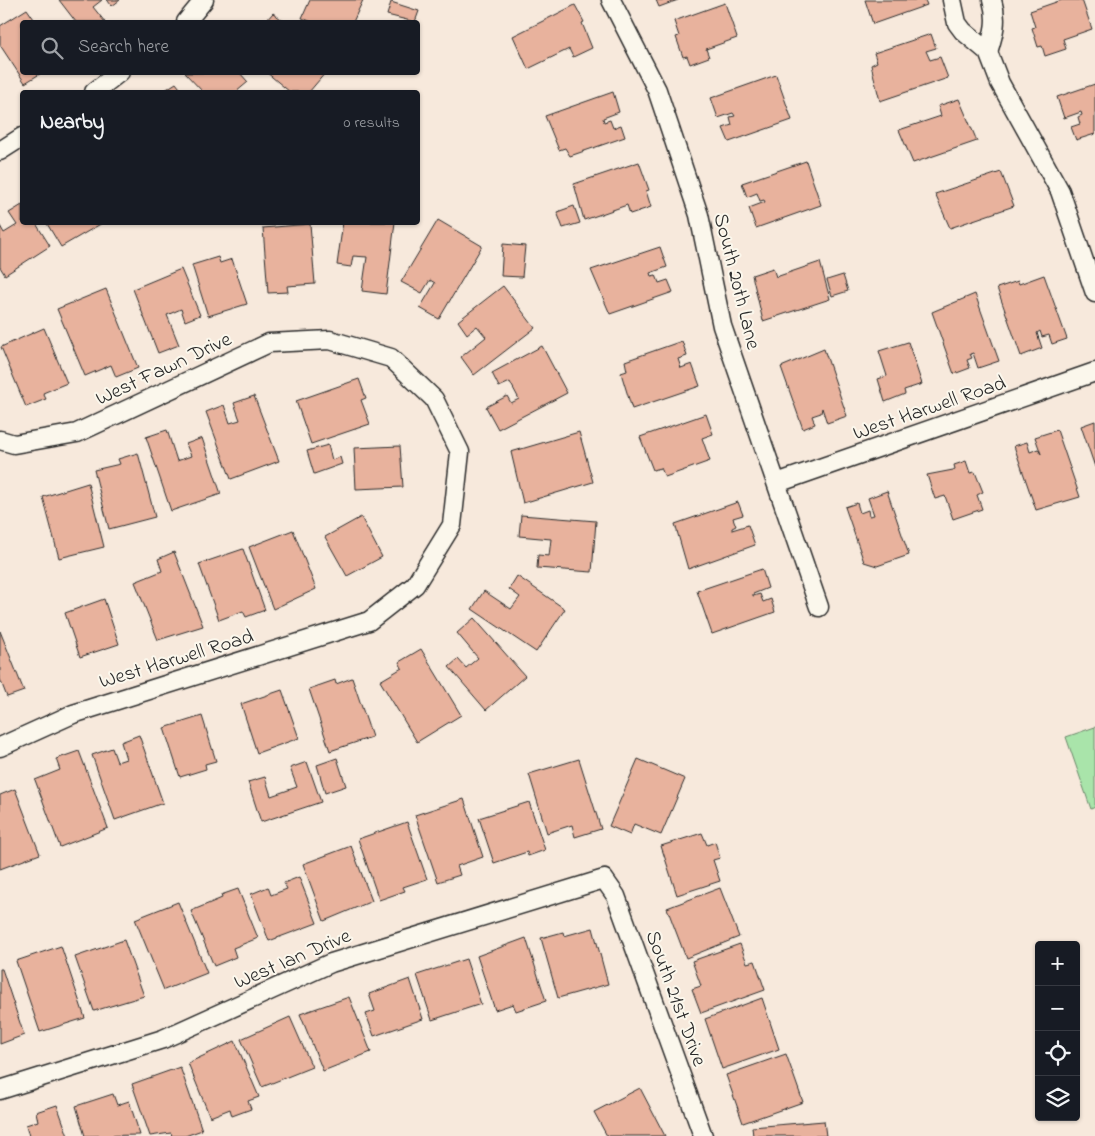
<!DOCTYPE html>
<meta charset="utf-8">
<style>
body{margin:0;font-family:"Indie Flower",sans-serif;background:#242831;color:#f1f3f6}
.controls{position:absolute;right:15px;bottom:15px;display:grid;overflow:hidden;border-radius:5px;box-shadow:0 1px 4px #0004}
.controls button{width:45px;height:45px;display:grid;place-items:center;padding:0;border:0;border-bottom:1px solid #363941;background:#171b24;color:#f1f3f6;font:25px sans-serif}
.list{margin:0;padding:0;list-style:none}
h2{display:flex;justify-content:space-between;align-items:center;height:65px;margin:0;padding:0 20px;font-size:21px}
h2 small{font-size:16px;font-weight:400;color:#9ea1a6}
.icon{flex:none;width:28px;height:28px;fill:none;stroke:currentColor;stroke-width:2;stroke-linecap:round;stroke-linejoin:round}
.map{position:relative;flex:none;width:1095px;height:1136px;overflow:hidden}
.search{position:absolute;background:#171b24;box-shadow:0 1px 4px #0004;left:20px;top:20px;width:400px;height:55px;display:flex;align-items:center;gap:12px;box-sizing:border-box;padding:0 18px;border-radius:5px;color:#9ea1a6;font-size:19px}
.panel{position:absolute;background:#171b24;box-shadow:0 1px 4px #0004;left:20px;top:90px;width:400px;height:135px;border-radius:5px}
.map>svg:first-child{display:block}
</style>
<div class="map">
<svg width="1095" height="1136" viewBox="0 0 1095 1136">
<rect width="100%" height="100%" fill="#f7e9dc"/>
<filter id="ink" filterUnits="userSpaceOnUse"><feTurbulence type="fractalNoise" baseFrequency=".02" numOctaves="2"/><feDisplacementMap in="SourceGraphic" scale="10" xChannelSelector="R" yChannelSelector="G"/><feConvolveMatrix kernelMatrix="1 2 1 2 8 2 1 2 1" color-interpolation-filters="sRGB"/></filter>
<g filter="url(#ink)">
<!-- green -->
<path fill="#a9e4aa" stroke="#6a886a" d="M 1095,727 L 1095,807 L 1091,809 L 1066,737 Z"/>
<!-- building -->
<path fill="#e8b29d" stroke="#2b2b2b" d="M 59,0 L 102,0 L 93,7 L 105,22 L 76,22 Z
M 107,0 L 120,0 L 112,6 Z
M 310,0 L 363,0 L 353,22 L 312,22 L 302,18 Z
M 656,0 L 678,0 L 659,7 Z
M 865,0 L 925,0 L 927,5 L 873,24 Z
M 1062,0 L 1082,0 L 1092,29 L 1063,39 L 1066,49 L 1045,56 L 1042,46 L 1038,47 L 1032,28 L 1035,27 L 1030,11 Z
M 391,2 L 419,11 L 415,22 L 387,15 Z
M 725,3 L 737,38 L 706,49 L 709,57 L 690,64 L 687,56 L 683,57 L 676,37 L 679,36 L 674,21 Z
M 575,5 L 584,22 L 582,23 L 592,48 L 573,57 L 569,49 L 528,69 L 513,36 Z
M 27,9 L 36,22 L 22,22 L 22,72 L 43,72 L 25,83 L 0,45 L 0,26 Z
M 273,13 L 285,22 L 265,22 Z
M 931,34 L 936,48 L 926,51 L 930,60 L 940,57 L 948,78 L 880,101 L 871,65 L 877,62 L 874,53 Z
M 239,72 L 248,82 L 236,92 L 203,92 L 185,73 Z
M 266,72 L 326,72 L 309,92 L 290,92 Z
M 776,75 L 792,120 L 729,142 L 723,128 L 732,125 L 730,117 L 735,116 L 733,113 L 718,118 L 711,98 Z
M 176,83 L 183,92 L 162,92 Z
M 1095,84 L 1095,134 L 1076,140 L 1071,127 L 1080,124 L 1078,117 L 1082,115 L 1081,112 L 1064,118 L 1057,97 Z
M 613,92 L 619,112 L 603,118 L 604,122 L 610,120 L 613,128 L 621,125 L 625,137 L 570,156 L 565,148 L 559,150 L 545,116 Z
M 959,99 L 977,141 L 913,163 L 899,130 L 941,116 L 938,106 Z
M 806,161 L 821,205 L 756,228 L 749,208 L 765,202 L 764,200 L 760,201 L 757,193 L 747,197 L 742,183 Z
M 639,162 L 649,190 L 646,191 L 651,207 L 630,214 L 627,205 L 584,220 L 574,184 Z
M 1001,172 L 1014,206 L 950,228 L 935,194 Z
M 22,205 L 22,222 L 35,222 L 50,246 L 5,275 L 0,267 L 0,226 L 4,233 L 17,225 L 9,213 Z
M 574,206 L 580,223 L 563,228 L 557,212 Z
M 438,220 L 482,246 L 439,319 L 420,308 L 435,283 L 430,280 L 422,293 L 401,282 Z
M 46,222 L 104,222 L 61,247 Z
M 343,222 L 395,222 L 386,294 L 362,291 L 367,257 L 353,256 L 351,267 L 337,265 Z
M 310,224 L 315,284 L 287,286 L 288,292 L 268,293 L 263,228 Z
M 503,244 L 525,246 L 522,277 L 501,276 Z
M 660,247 L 667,267 L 650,273 L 651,276 L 656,275 L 659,283 L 668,280 L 673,292 L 610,314 L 591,270 Z
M 218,257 L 220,263 L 232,259 L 247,304 L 208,316 L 192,265 Z
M 820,262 L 830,299 L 763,321 L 752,275 L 773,268 L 776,277 Z
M 181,269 L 200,315 L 185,321 L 181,309 L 167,315 L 179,345 L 158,353 L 133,289 Z
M 843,275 L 848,291 L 832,296 L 827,280 Z
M 1044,275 L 1067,339 L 1052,344 L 1049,335 L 1042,337 L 1040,331 L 1037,333 L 1042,348 L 1021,356 L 997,288 L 1018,281 L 1019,284 Z
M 503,286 L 535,328 L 474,375 L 461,357 L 486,337 L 477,326 L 467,334 L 458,321 Z
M 106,289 L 138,368 L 116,377 L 111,365 L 85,376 L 57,309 Z
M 975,294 L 999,361 L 978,368 L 973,353 L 970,354 L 972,358 L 967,360 L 970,368 L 954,374 L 932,312 Z
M 44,328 L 67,383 L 43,393 L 46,399 L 26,407 L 1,347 Z
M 682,341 L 687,356 L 678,359 L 681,368 L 692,364 L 700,386 L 632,409 L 621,373 L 627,371 L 625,361 Z
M 908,342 L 922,384 L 904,390 L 905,394 L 885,402 L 878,379 L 887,376 L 879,351 Z
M 542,346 L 567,393 L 498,429 L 486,407 L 507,396 L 511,403 L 519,399 L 510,382 L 499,387 L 492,373 Z
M 824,349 L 847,416 L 827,423 L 822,408 L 821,413 L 812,416 L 815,424 L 803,429 L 781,367 Z
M 359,379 L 366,398 L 361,400 L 370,424 L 311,444 L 296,401 Z
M 254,396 L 279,461 L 231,479 L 206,412 L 224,405 L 230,423 L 240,420 L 234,403 Z
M 706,414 L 713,434 L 702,438 L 710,461 L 665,477 L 661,468 L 653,470 L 640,437 Z
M 1095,421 L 1095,467 L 1081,426 Z
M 167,430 L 177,461 L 191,456 L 186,444 L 202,438 L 221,494 L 171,511 L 146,437 Z
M 1057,430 L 1080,497 L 1036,510 L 1014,446 L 1027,442 L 1030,452 L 1038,449 L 1041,454 L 1035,437 Z
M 579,432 L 593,482 L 523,503 L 511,452 Z
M 328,445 L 332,460 L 340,457 L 342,464 L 314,474 L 307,451 Z
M 400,446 L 403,487 L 356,489 L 354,448 Z
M 138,453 L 155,517 L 109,529 L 94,470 L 120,464 L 118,459 Z
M 966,461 L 970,473 L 975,472 L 983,492 L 977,495 L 982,509 L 953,519 L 945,496 L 935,499 L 927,475 L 953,470 L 955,469 L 954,465 Z
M 88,483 L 104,547 L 59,558 L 43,497 Z
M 887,491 L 909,555 L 877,566 L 864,562 L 845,507 L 857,503 L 860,513 L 868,510 L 869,516 L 874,515 L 868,498 Z
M 738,502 L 743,515 L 733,518 L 736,526 L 732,528 L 732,530 L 748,525 L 755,545 L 688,569 L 675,524 Z
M 521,515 L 596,521 L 592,572 L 537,568 L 538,555 L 549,556 L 551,539 L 519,536 Z
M 361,517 L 382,557 L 347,576 L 325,537 Z
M 293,530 L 316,589 L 273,609 L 249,547 Z
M 243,549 L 265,610 L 246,617 L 243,611 L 219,620 L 199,564 Z
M 174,552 L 203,626 L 158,640 L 135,582 L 162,571 L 158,559 Z
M 762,569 L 768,588 L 753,594 L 753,596 L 760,594 L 763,602 L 771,599 L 775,612 L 712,634 L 697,591 Z
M 517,576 L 565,609 L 536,652 L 472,609 L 484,591 L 511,609 L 520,597 L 509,589 Z
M 104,599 L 119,644 L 80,657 L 65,613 Z
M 474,618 L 525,676 L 486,710 L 449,667 L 458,659 L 466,668 L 478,658 L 457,633 Z
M 0,631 L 24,691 L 7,697 L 0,679 Z
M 421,649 L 461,715 L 417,742 L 380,681 L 402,668 L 399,662 Z
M 352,678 L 372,737 L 330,751 L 309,689 L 335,680 L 336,684 Z
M 282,690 L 299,738 L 257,753 L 241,704 Z
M 202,716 L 216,761 L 205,764 L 206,769 L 180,777 L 164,728 Z
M 139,735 L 163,803 L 115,820 L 92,755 L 112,748 L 117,762 L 126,759 L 121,742 Z
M 79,751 L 108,828 L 60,847 L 35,780 L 60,770 L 56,759 Z
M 337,758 L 346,786 L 325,793 L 317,765 Z
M 579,759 L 601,829 L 575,837 L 572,825 L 547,833 L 529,774 Z
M 638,759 L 685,779 L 661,835 L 634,824 L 630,835 L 609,826 Z
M 307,762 L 321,802 L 261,822 L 248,782 L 265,777 L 271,796 L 297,787 L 290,768 Z
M 15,789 L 40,854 L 0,869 L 0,795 Z
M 464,799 L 483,857 L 457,866 L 460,875 L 438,882 L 415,815 Z
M 529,802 L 545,850 L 528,856 L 527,852 L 494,863 L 479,818 Z
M 407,822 L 427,879 L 403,887 L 405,891 L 379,900 L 358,839 Z
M 702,833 L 707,845 L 715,842 L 720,858 L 713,860 L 720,881 L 677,895 L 661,846 Z
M 351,846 L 372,901 L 324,921 L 303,864 Z
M 299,877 L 317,923 L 269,941 L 251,894 L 268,887 L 271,895 L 287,889 L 284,883 Z
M 720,888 L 739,937 L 686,958 L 667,908 Z
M 238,889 L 258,938 L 233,948 L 236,957 L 214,966 L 191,911 L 222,898 L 221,895 Z
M 178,902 L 207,973 L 164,990 L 135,919 Z
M 593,928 L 608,984 L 558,998 L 541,938 L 563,932 L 564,936 Z
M 526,938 L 546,1001 L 516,1011 L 513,1004 L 495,1010 L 477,956 Z
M 124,940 L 144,996 L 94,1011 L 75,957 Z
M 740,944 L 747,963 L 755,961 L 765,990 L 701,1013 L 692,989 L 701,986 L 692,961 Z
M 61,946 L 85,1018 L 40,1032 L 16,961 Z
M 466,959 L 481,1004 L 432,1020 L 417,975 Z
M 0,969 L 2,969 L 24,1035 L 0,1044 Z
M 410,979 L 423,1019 L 374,1036 L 366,1014 L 375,1011 L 369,994 Z
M 349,997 L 371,1052 L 323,1071 L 300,1014 Z
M 762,998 L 779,1049 L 722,1069 L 705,1019 Z
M 290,1017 L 312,1067 L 262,1087 L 241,1039 Z
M 235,1041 L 259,1097 L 248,1101 L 251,1109 L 232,1116 L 230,1109 L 210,1117 L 188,1063 Z
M 786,1054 L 803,1102 L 743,1123 L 726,1075 Z
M 180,1067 L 202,1130 L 185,1136 L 172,1136 L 171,1133 L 150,1136 L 132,1084 Z
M 640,1088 L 665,1136 L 607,1136 L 594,1112 Z
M 113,1094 L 117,1105 L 129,1101 L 140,1135 L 85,1136 L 76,1106 Z
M 57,1105 L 68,1136 L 29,1136 L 26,1125 L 38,1121 L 36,1112 Z
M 824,1121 L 826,1136 L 753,1136 L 752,1127 Z"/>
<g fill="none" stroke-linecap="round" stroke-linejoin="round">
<!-- minor casing -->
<g stroke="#2b2b2b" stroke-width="21">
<path id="minor" d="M 611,0 L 657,90 L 699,215 L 722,326 L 819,607
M 952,0 L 957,23 L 963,31 L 988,52 L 1000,83 L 1060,191 L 1095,293
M 186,22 L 204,0
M 988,52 C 994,33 998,20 992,0
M 94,92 L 120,72
M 0,151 L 22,137
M 0,440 L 14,444 L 77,433 L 269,343 L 330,340 L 391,358 L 434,399 L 460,452 L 452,525 L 415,585 L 369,621 L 73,714 L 0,747
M 777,483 L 1095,372
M 0,1090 L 163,1039 L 331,963 L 604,879 L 616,896 L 703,1136"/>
</g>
<!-- minor -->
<use href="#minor" stroke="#fbf7ec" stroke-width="18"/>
</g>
</g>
<g text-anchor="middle" stroke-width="4" stroke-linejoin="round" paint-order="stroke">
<!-- street labels -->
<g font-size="21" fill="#2b2b2b" stroke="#fbf7ec">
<text transform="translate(738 281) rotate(76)" y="7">South 20th Lane</text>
<text transform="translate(163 368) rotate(-25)" y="7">West Fawn Drive</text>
<text transform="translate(929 407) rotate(-19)" y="7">West Harwell Road</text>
<text transform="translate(176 658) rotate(-17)" y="7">West Harwell Road</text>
<text transform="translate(292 958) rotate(-23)" y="7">West Ian Drive</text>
<text transform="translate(677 998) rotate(70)" y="7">South 21st Drive</text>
</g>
</g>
</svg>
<div class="controls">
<button>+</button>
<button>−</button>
<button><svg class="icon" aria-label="locate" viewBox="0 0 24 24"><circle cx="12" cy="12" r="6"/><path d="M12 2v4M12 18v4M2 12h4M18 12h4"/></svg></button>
<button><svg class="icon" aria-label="layers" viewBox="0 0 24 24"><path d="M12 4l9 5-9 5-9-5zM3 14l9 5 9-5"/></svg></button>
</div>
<div class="search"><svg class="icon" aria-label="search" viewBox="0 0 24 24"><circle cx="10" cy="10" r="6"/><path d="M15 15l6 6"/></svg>Search here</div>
<section class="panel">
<h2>Nearby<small>0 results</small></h2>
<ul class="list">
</ul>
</section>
</div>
